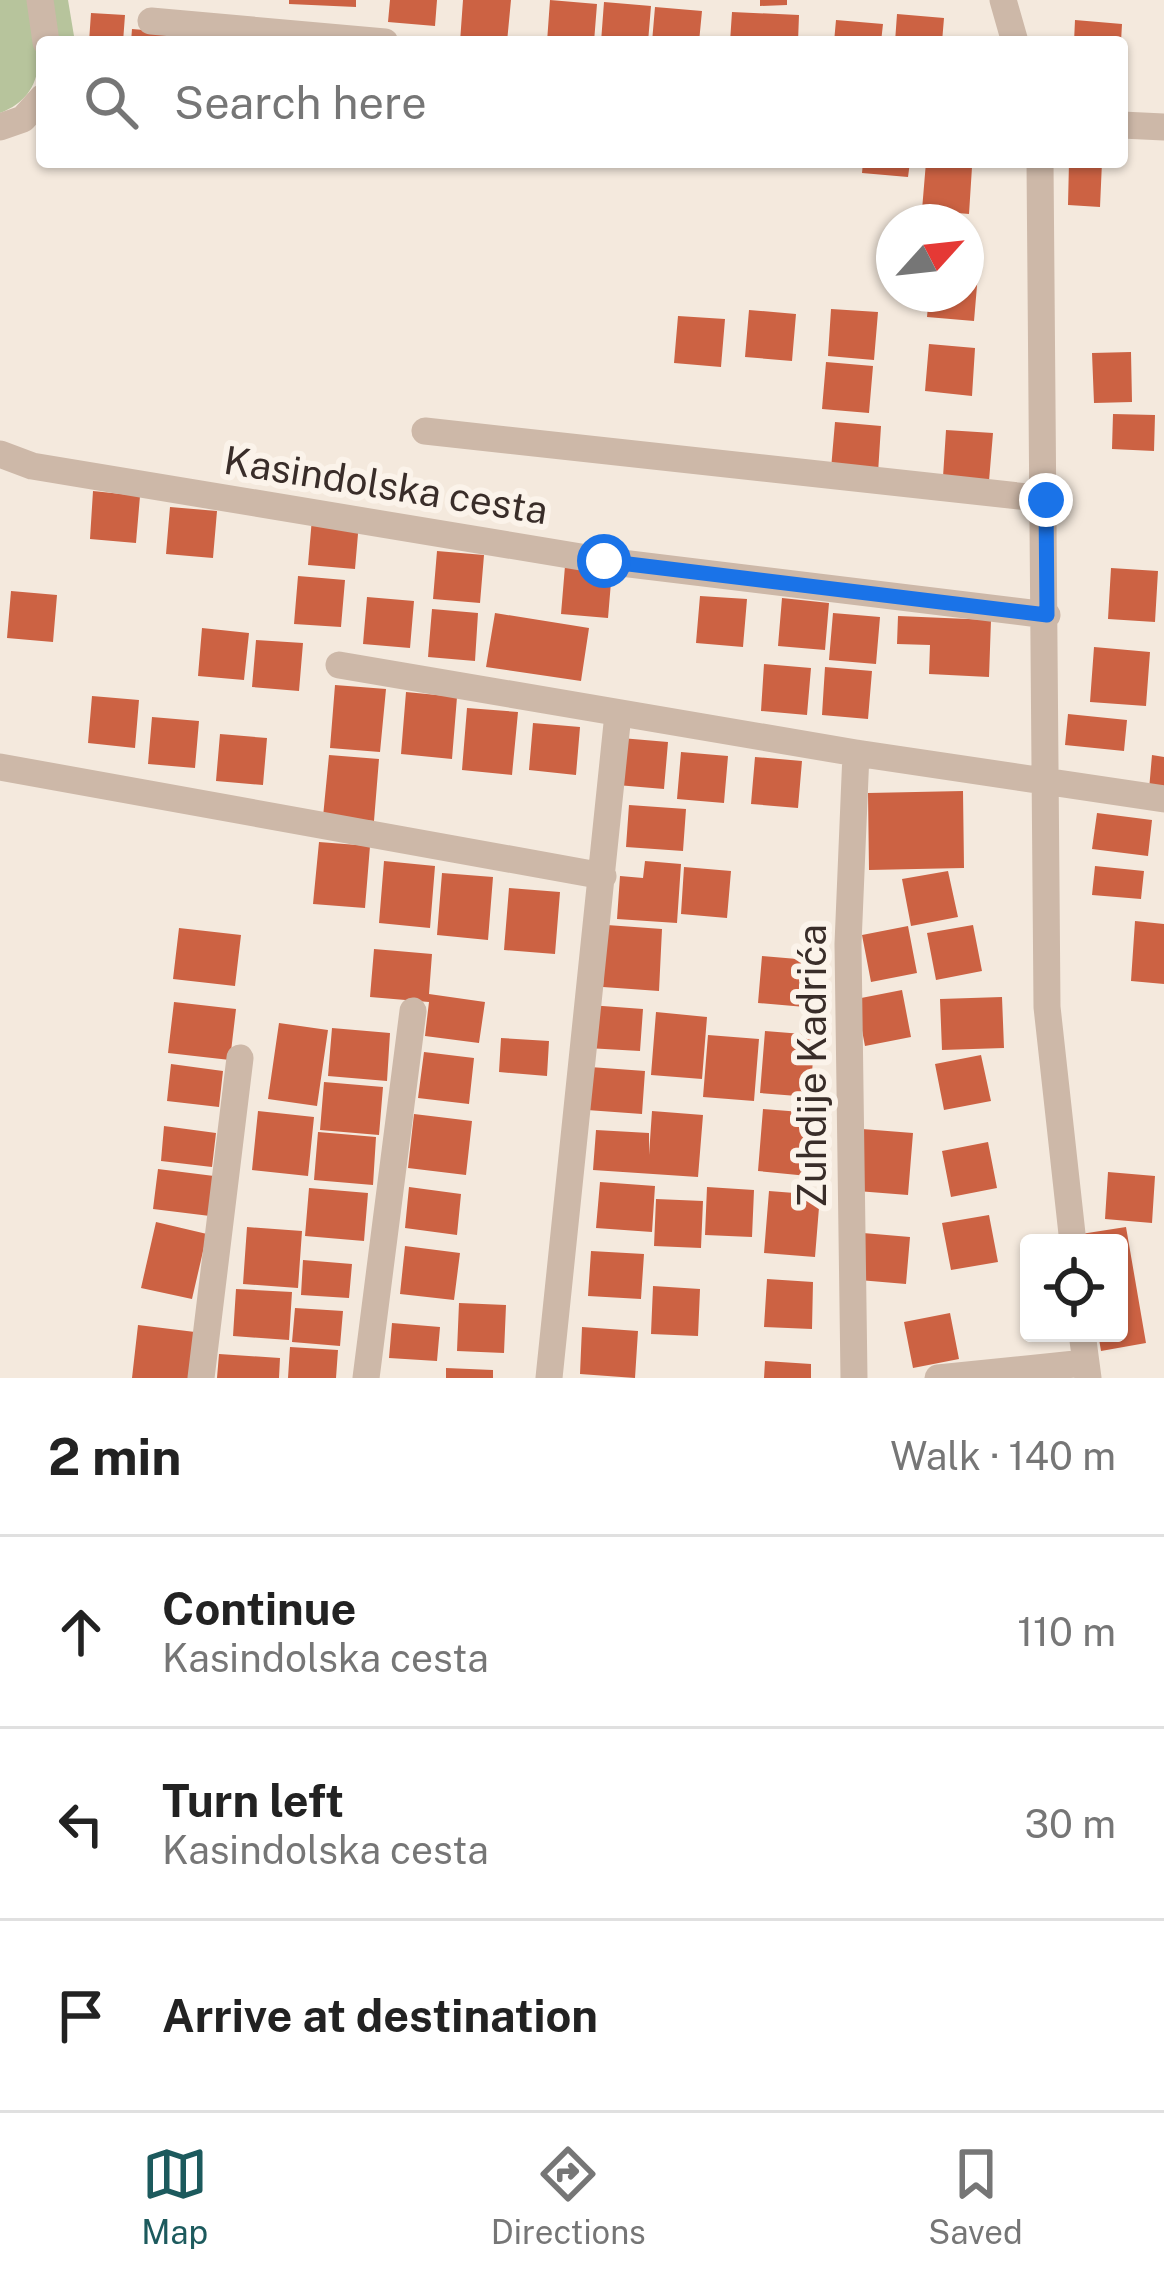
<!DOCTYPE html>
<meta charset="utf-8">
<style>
body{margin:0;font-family:"Public Sans",sans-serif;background:#f2f2f2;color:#222}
.controls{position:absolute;right:36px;bottom:36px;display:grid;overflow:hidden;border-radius:12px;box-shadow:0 3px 9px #0004}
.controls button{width:108px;height:108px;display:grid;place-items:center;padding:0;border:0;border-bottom:3px solid #e0e0e0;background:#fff;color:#222;font:60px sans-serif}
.compass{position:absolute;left:876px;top:204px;width:108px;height:108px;border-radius:50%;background:#fff;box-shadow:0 3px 9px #0004;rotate:63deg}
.stop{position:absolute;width:36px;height:36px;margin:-27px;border:9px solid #1a73e8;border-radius:50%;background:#fff}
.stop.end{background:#1a73e8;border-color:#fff;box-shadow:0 3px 12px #0008}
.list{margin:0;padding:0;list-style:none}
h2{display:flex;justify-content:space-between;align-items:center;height:156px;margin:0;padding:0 48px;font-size:51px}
h2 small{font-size:39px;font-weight:400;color:#767676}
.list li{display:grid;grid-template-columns:78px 1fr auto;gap:36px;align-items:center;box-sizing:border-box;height:192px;padding:0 48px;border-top:3px solid #e0e0e0}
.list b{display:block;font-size:45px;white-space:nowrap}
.list p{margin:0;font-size:39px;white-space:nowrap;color:#767676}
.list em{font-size:39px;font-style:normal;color:#767676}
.icon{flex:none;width:66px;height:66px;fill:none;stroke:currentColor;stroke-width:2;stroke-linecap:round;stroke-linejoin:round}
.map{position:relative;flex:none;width:1164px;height:1378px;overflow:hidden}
.search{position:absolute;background:#fff;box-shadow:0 3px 9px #0004;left:36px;right:36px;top:36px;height:132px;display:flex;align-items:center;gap:30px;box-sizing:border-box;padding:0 42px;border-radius:12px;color:#767676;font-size:45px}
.sheet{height:732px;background:#fff}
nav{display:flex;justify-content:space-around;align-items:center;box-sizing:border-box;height:168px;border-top:3px solid #e0e0e0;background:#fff;font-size:33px;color:#767676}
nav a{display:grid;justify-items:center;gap:6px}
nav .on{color:#1c5a5d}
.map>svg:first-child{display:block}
</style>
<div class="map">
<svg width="1164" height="1378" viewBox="0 0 1164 1378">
<rect width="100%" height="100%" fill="#f4e9dd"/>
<!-- green -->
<path fill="#b7c49c" d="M 0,0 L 34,0 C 40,45 51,94 0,113 Z
M 46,0 L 68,0 L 75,42 L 52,42 Z"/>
<!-- building -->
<path fill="#cc6243" d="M 289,0 L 356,0 L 356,7 L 289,4 Z
M 390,0 L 437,0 L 435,26 L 388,22 Z
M 463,0 L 511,0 L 507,42 L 460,42 Z
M 550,0 L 597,4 L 594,42 L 547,42 Z
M 760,0 L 787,0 L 787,5 L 760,6 Z
M 604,2 L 651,6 L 648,42 L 601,42 Z
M 655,7 L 702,11 L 699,42 L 652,42 Z
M 732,12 L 799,15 L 798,42 L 730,42 Z
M 91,13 L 125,15 L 123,42 L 89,42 Z
M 897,14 L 944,18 L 942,42 L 895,42 Z
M 836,20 L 883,24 L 881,42 L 834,42 Z
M 1075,20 L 1122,24 L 1121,42 L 1074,42 Z
M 132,29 L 179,33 L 178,42 L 131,42 Z
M 863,162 L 910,162 L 908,177 L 862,173 Z
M 926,162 L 972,167 L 969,214 L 922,210 Z
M 1069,162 L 1102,162 L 1100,207 L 1068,205 Z
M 966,224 L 972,224 L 969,259 L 966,259 Z
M 966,273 L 978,274 L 974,321 L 927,317 L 929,294 L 966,294 Z
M 831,309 L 878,312 L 874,360 L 828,356 Z
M 749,310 L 796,314 L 792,361 L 745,357 Z
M 678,316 L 725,319 L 721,367 L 674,363 Z
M 929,344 L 975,348 L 972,396 L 925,391 Z
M 1131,352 L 1132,402 L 1094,403 L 1092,353 Z
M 826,362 L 873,366 L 869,413 L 822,409 Z
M 1113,414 L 1155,415 L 1154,451 L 1112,449 Z
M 835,422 L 881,426 L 878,473 L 831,469 Z
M 946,430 L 993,433 L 989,481 L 943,477 Z
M 93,491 L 140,496 L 136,543 L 90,539 Z
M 170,507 L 217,511 L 213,558 L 166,554 Z
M 312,518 L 359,522 L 355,569 L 308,565 Z
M 437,551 L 484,555 L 480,603 L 433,599 Z
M 565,566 L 612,570 L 608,618 L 561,614 Z
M 1111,568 L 1158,571 L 1155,622 L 1108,619 Z
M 298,576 L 345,580 L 341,627 L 294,624 Z
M 11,591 L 57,595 L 53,642 L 7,638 Z
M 700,596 L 747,599 L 743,647 L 696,643 Z
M 367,597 L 414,601 L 410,648 L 363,644 Z
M 782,598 L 829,603 L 825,650 L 778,646 Z
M 432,609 L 478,613 L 475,661 L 428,657 Z
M 495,613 L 589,628 L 581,681 L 486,667 Z
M 833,613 L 880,617 L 876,664 L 829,660 Z
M 898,616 L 991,620 L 989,677 L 929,674 L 930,645 L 897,644 Z
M 202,628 L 249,633 L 244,680 L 198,676 Z
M 256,640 L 303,643 L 299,691 L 252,687 Z
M 1094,647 L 1150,652 L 1146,706 L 1090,702 Z
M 764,664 L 811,668 L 807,715 L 761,711 Z
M 825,667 L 872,671 L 868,719 L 822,715 Z
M 335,685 L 386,689 L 380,752 L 330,748 Z
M 406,692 L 457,697 L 452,759 L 401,754 Z
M 92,696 L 139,700 L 135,748 L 88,743 Z
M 467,708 L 518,712 L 512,775 L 462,770 Z
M 1068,714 L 1127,720 L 1124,751 L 1065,745 Z
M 152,717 L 199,721 L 195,768 L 148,764 Z
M 533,723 L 580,727 L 576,775 L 529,770 Z
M 220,734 L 267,738 L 263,785 L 216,781 Z
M 621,738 L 668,742 L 664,789 L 617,785 Z
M 681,752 L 728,756 L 724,803 L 677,799 Z
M 329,755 L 379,759 L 374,821 L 323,817 Z
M 1152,755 L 1164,757 L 1164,792 L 1149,790 Z
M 755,757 L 802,761 L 798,808 L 751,804 Z
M 963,791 L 964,868 L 869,870 L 868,793 Z
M 629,805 L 686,809 L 683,851 L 626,847 Z
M 1097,813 L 1152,820 L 1148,856 L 1092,849 Z
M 319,842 L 370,846 L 365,908 L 313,904 Z
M 384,861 L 435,866 L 430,928 L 379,923 Z
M 645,861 L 681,864 L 677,923 L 617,919 L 620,876 L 643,878 Z
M 1095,866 L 1144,871 L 1141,899 L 1092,895 Z
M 684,867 L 731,871 L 727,918 L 681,914 Z
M 948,871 L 958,917 L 911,926 L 902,879 Z
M 442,873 L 493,877 L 488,940 L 437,935 Z
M 509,888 L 560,892 L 555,954 L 504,950 Z
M 1135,921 L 1164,924 L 1164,984 L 1131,981 Z
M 607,925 L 662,929 L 659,991 L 603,987 Z
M 973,925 L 982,971 L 936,980 L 927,933 Z
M 908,926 L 917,973 L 871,982 L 862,935 Z
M 179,928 L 241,935 L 235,986 L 173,979 Z
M 374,949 L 432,954 L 429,994 L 485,1002 L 479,1043 L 425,1036 L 429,1002 L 370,997 Z
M 762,956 L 809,960 L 805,1007 L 758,1003 Z
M 902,990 L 911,1037 L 865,1046 L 856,999 Z
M 1002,997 L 1004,1048 L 942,1050 L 940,999 Z
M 174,1002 L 236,1009 L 230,1060 L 168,1053 Z
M 589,1005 L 643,1009 L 640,1051 L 587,1048 Z
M 656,1012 L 707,1017 L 702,1079 L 651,1075 Z
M 279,1023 L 328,1030 L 317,1106 L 268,1099 Z
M 332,1028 L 390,1033 L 387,1081 L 328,1076 Z
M 765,1031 L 815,1035 L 810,1097 L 760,1093 Z
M 708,1035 L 759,1039 L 754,1101 L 703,1097 Z
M 501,1038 L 549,1041 L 547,1076 L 499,1072 Z
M 424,1052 L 474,1058 L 469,1104 L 418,1098 Z
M 981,1055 L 991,1101 L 944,1110 L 935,1064 Z
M 171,1064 L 223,1071 L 219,1107 L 167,1101 Z
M 590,1067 L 645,1071 L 642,1114 L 587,1110 Z
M 324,1082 L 383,1087 L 379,1135 L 320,1130 Z
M 763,1109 L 814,1113 L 808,1176 L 758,1171 Z
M 258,1111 L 314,1117 L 308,1176 L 252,1170 Z
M 652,1111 L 703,1115 L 698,1177 L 593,1170 L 596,1130 L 649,1133 L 649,1155 Z
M 414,1114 L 472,1121 L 466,1175 L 408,1168 Z
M 164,1126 L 216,1133 L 212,1167 L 161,1161 Z
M 862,1129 L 913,1133 L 908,1195 L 857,1191 Z
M 318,1132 L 376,1137 L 373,1185 L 314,1180 Z
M 988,1142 L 997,1188 L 951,1197 L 942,1151 Z
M 158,1169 L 214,1176 L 210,1216 L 153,1209 Z
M 1108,1172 L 1155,1176 L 1152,1223 L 1105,1219 Z
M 600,1182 L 655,1186 L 652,1232 L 596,1228 Z
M 409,1187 L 461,1194 L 457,1235 L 405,1228 Z
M 707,1187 L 754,1190 L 752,1237 L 705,1235 Z
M 309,1188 L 368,1193 L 364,1241 L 305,1236 Z
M 769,1191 L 820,1195 L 815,1257 L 764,1253 Z
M 656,1199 L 703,1201 L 701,1248 L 654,1246 Z
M 989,1215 L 998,1262 L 951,1270 L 942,1223 Z
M 156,1222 L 207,1234 L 192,1299 L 141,1288 Z
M 247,1227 L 302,1231 L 298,1288 L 243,1284 Z
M 1126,1227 L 1146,1343 L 1101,1351 L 1098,1333 L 1119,1333 L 1119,1243 L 1082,1243 L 1081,1234 Z
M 863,1233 L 910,1237 L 906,1284 L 859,1280 Z
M 405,1246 L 460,1253 L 454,1300 L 400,1294 Z
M 591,1251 L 644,1254 L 641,1299 L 588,1296 Z
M 303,1260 L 352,1264 L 349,1298 L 301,1295 Z
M 767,1279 L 813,1282 L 812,1329 L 764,1327 Z
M 653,1286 L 700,1289 L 698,1336 L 651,1334 Z
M 236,1289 L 292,1292 L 289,1340 L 233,1336 Z
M 459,1303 L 506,1305 L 504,1353 L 457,1351 Z
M 295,1308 L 343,1311 L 340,1346 L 292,1342 Z
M 950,1313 L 959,1359 L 913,1368 L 904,1322 Z
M 392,1323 L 440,1327 L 437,1361 L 389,1358 Z
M 138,1325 L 195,1332 L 190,1378 L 132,1378 Z
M 582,1327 L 638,1331 L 635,1378 L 580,1374 Z
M 290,1347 L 338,1350 L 336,1378 L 288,1378 Z
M 219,1354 L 280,1358 L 279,1378 L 217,1378 Z
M 765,1361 L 811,1364 L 811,1378 L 764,1378 Z
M 446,1368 L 493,1370 L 493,1378 L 446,1378 Z"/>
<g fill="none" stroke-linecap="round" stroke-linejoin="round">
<!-- minor -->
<path stroke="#cdb8a8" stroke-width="27" d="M 40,0 L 46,42
M 1003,0 L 1015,42
M 151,21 L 385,42
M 1122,125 L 1164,127
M 0,127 L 23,119 L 42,98
M 1040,162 L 1047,1007 L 1073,1243
M 425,431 L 1046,499
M 0,454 L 32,466 L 605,561 L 1047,615
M 339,665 L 856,753 L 1164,799
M 0,767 L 603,876
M 1082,1333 L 1088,1378
M 201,1378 L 240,1058
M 366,1378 L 413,1011
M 549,1378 L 618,714
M 854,1378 L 848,944 L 856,753
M 938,1378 L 1085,1363"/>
</g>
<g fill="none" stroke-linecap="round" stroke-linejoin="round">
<!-- route -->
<path stroke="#1a73e8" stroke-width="15" d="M 604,561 L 1047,615 L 1046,500"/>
</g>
<g text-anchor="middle" stroke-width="12" stroke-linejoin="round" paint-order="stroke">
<!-- street labels -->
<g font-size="39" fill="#392d29" stroke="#fbf3ea">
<text transform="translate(386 485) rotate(9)" y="14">Kasindolska cesta</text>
<text transform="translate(812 1066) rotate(-90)" y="14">Zuhdije Kadrića</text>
</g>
</g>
</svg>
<div class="controls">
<button><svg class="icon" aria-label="locate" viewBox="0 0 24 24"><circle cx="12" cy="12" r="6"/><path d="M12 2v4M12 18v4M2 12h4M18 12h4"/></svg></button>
</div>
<svg class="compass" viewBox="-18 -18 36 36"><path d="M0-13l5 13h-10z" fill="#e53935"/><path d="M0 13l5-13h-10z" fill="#767676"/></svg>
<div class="stop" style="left:604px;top:561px"></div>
<div class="stop end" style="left:1046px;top:500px"></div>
<div class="search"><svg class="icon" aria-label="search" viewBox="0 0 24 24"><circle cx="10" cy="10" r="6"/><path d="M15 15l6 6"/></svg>Search here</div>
</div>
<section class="sheet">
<h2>2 min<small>Walk · 140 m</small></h2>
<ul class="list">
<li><svg class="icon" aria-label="ahead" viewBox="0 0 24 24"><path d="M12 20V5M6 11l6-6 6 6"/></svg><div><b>Continue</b><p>Kasindolska cesta</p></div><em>110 m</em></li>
<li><svg class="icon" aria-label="left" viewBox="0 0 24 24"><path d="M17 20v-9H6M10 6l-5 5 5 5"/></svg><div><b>Turn left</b><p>Kasindolska cesta</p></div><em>30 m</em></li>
<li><svg class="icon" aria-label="arrive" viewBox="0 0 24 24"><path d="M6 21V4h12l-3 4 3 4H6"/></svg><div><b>Arrive at destination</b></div></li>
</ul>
</section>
<nav>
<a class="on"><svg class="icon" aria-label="map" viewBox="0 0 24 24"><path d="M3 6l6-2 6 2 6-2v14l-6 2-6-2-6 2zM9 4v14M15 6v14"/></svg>Map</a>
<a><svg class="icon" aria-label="directions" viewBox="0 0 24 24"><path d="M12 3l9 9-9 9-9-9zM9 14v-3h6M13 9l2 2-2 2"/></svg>Directions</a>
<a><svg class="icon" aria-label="saved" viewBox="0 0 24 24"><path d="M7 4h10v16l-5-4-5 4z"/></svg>Saved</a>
</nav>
